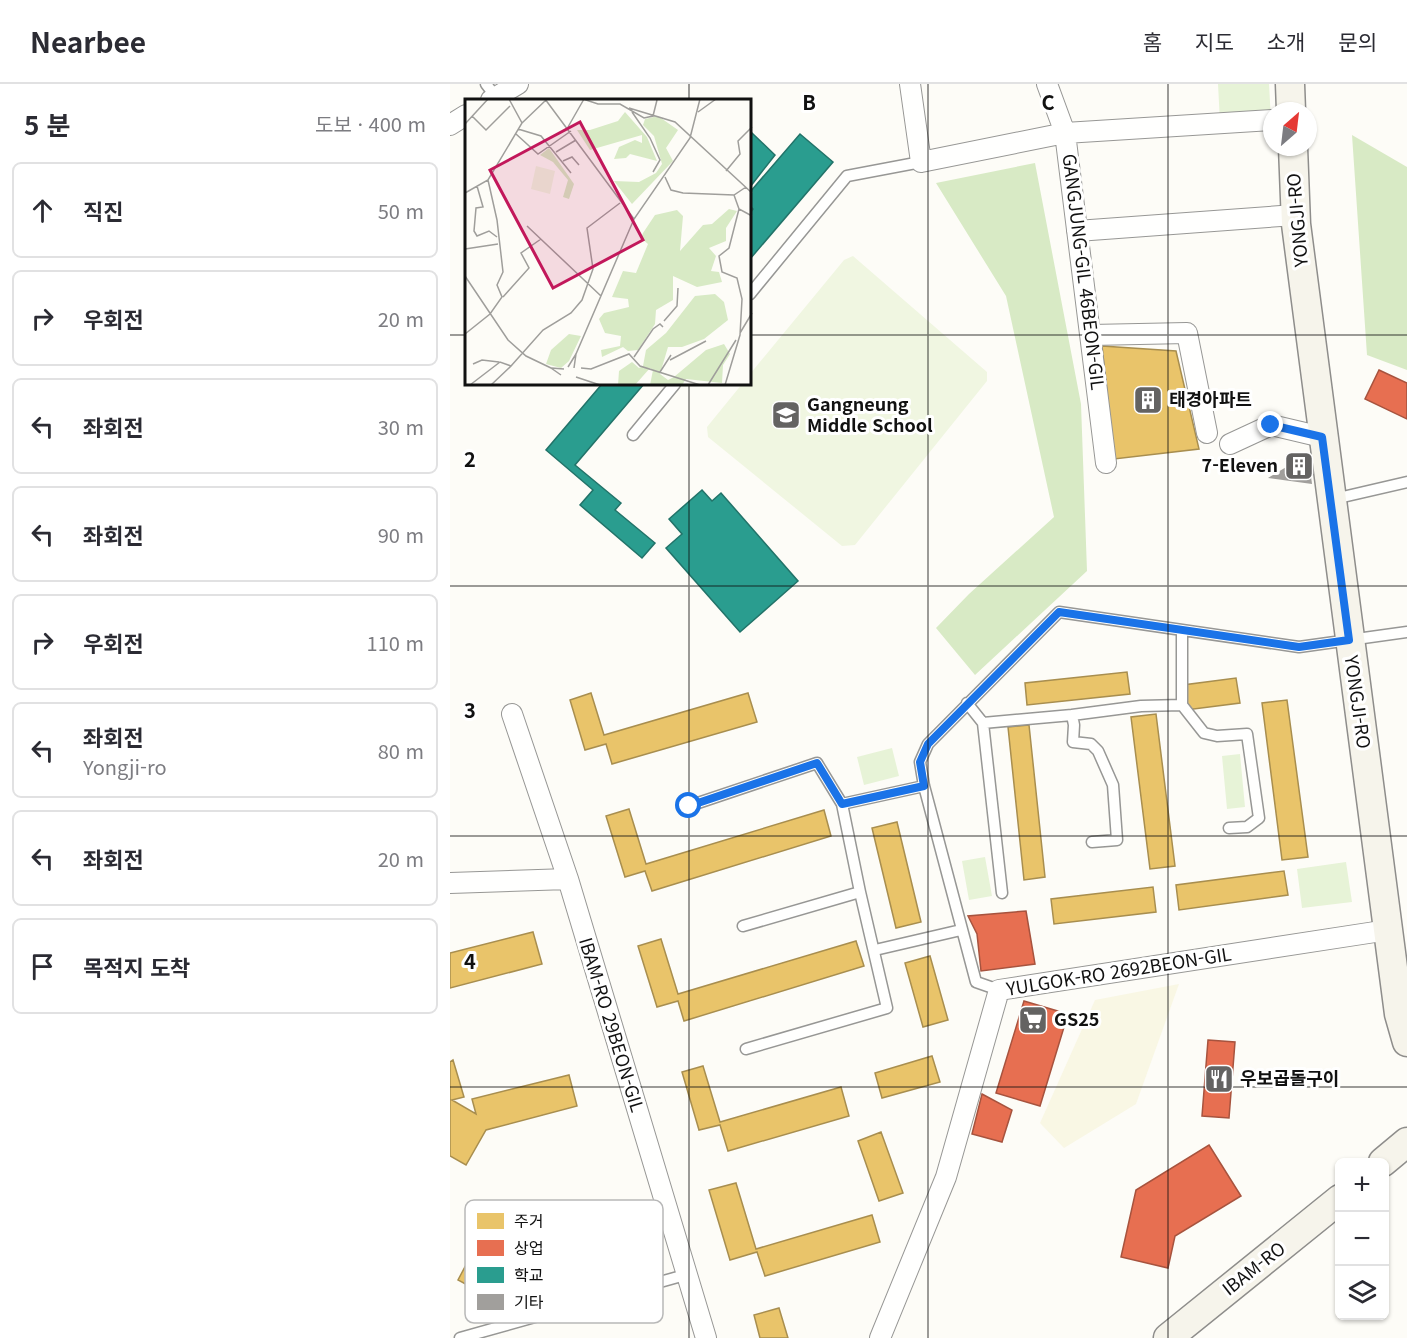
<!DOCTYPE html>
<html lang="ko">
<meta charset="utf-8">
<style>
body{margin:0;font-family:Georgia,"Noto Sans KR",serif;background:#f7f7f7;color:#2b2b33}
.controls{position:absolute;right:18px;bottom:18px;display:grid;overflow:hidden;border-radius:9px;box-shadow:0 2px 4px #0004}
.controls button{width:54px;height:54px;display:grid;place-items:center;padding:0;border:0;border-bottom:2px solid #e1e1e2;background:#fff;color:#2b2b33;font:30px sans-serif}
.compass{position:absolute;left:813px;top:18px;width:54px;height:54px;border-radius:50%;background:#fff;box-shadow:0 2px 4px #0004;rotate:28deg}
.stop{position:absolute;width:18px;height:18px;margin:-14px;border:4px solid #1a73e8;border-radius:50%;background:#fff}
.stop.end{background:#1a73e8;border-color:#fff;box-shadow:0 2px 6px #0008}
.list{margin:0;padding:0;list-style:none}
h2{display:flex;justify-content:space-between;align-items:center;height:78px;margin:0;padding:0 24px;font-size:26px}
h2 small{font-size:20px;font-weight:400;color:#7c7c81}
.list li{display:grid;grid-template-columns:39px 1fr auto;gap:18px;align-items:center;box-sizing:border-box;height:96px;margin:0 12px 12px;padding:0 12px;border:2px solid #e1e1e2;border-radius:9px}
.list b{display:block;font-size:22px;white-space:nowrap}
.list p{margin:0;font-size:20px;white-space:nowrap;color:#7c7c81}
.list em{font-size:20px;font-style:normal;color:#7c7c81}
.icon{flex:none;width:33px;height:33px;fill:none;stroke:currentColor;stroke-width:2;stroke-linecap:round;stroke-linejoin:round}
.map{position:relative;flex:none;width:957px;height:1254px;overflow:hidden}
header{display:flex;align-items:center;gap:36px;box-sizing:border-box;height:84px;padding:0 30px;background:#fff;border-bottom:2px solid #e1e1e2}
header strong{font-size:28px}
nav{display:flex;gap:33px;margin-inline-start:auto;font-size:21px}
main{display:flex}
aside{flex:1;background:#fff}
.map>svg:first-child{display:block}
</style>
<header>
<strong>Nearbee</strong>
<nav><a>홈</a><a>지도</a><a>소개</a><a>문의</a></nav>
</header>
<main>
<aside>
<h2>5 분<small>도보 · 400 m</small></h2>
<ul class="list">
<li><svg class="icon" aria-label="ahead" viewBox="0 0 24 24"><path d="M12 20V5M6 11l6-6 6 6"/></svg><div><b>직진</b></div><em>50 m</em></li>
<li><svg class="icon" aria-label="right" viewBox="0 0 24 24"><path d="M7 20v-9h11M14 6l5 5-5 5"/></svg><div><b>우회전</b></div><em>20 m</em></li>
<li><svg class="icon" aria-label="left" viewBox="0 0 24 24"><path d="M17 20v-9H6M10 6l-5 5 5 5"/></svg><div><b>좌회전</b></div><em>30 m</em></li>
<li><svg class="icon" aria-label="left" viewBox="0 0 24 24"><path d="M17 20v-9H6M10 6l-5 5 5 5"/></svg><div><b>좌회전</b></div><em>90 m</em></li>
<li><svg class="icon" aria-label="right" viewBox="0 0 24 24"><path d="M7 20v-9h11M14 6l5 5-5 5"/></svg><div><b>우회전</b></div><em>110 m</em></li>
<li><svg class="icon" aria-label="left" viewBox="0 0 24 24"><path d="M17 20v-9H6M10 6l-5 5 5 5"/></svg><div><b>좌회전</b><p>Yongji-ro</p></div><em>80 m</em></li>
<li><svg class="icon" aria-label="left" viewBox="0 0 24 24"><path d="M17 20v-9H6M10 6l-5 5 5 5"/></svg><div><b>좌회전</b></div><em>20 m</em></li>
<li><svg class="icon" aria-label="arrive" viewBox="0 0 24 24"><path d="M6 21V4h12l-3 4 3 4H6"/></svg><div><b>목적지 도착</b></div></li>
</ul>
</aside>
<div class="map">
<svg width="957" height="1254" viewBox="0 0 957 1254">
<rect width="100%" height="100%" fill="#fdfcf7"/>
<!-- farmland -->
<path fill="#f9f7e4" d="M 729,900 L 686,1020 L 614,1064 L 590,1039 L 645,916 Z"/>
<!-- green -->
<path fill="#e7f3d7" d="M 768,0 L 819,0 L 821,36 L 770,38 Z
M 442,664 L 449,692 L 414,701 L 407,673 Z
M 790,670 L 795,723 L 777,725 L 772,672 Z
M 535,773 L 542,812 L 519,816 L 512,777 Z
M 896,778 L 902,818 L 852,824 L 847,785 Z"/>
<!-- forest -->
<path fill="#d8eac5" d="M 902,51 L 957,83 L 957,286 L 917,271 Z
M 585,79 L 631,320 L 637,487 L 525,591 L 486,544 L 519,510 L 604,433 L 556,212 L 486,99 Z"/>
<!-- pitch -->
<path fill="#f0f6e1" d="M 403,172 L 537,288 L 537,297 L 405,461 L 392,462 L 258,353 L 257,343 L 292,300 L 300,300 L 300,290 L 394,176 Z"/>
<!-- homes -->
<path fill="#e9c46a" stroke="#a88e4f" stroke-width="1.5" d="M 652,262 L 726,267 L 749,365 L 664,375 Z
M 677,588 L 680,610 L 577,621 L 575,599 Z
M 786,594 L 790,619 L 736,626 L 733,601 Z
M 141,609 L 154,651 L 298,609 L 307,638 L 162,680 L 156,660 L 135,666 L 120,616 Z
M 837,616 L 858,773 L 832,776 L 812,619 Z
M 706,630 L 725,782 L 700,785 L 681,633 Z
M 579,641 L 595,793 L 574,796 L 558,643 Z
M 179,725 L 196,780 L 374,726 L 381,752 L 202,807 L 195,787 L 175,793 L 156,732 Z
M 447,738 L 471,838 L 446,844 L 422,744 Z
M 834,787 L 838,811 L 729,826 L 726,801 Z
M 703,803 L 706,828 L 604,840 L 601,815 Z
M 83,848 L 92,880 L 0,904 L 0,869 Z
M 211,855 L 228,910 L 406,857 L 414,882 L 234,937 L 228,917 L 207,923 L 188,862 Z
M 480,872 L 498,936 L 473,943 L 455,879 Z
M 482,972 L 490,998 L 432,1014 L 425,989 Z
M 3,976 L 14,1013 L 2,1016 L 26,1030 L 22,1015 L 119,991 L 127,1022 L 36,1046 L 16,1081 L 0,1072 L 0,978 Z
M 253,982 L 270,1038 L 391,1003 L 399,1032 L 278,1067 L 270,1041 L 249,1046 L 232,988 Z
M 431,1048 L 453,1109 L 429,1117 L 408,1057 Z
M 286,1099 L 306,1165 L 422,1131 L 430,1158 L 315,1192 L 307,1168 L 280,1176 L 259,1106 Z
M 43,1117 L 54,1154 L 42,1157 L 66,1171 L 62,1156 L 158,1132 L 166,1163 L 75,1186 L 56,1222 L 8,1196 L 27,1160 L 17,1125 Z
M 329,1224 L 338,1254 L 310,1254 L 304,1231 Z"/>
<!-- shops -->
<path fill="#e76f51" stroke="#a7533e" stroke-width="1.5" d="M 929,286 L 957,299 L 957,335 L 915,315 Z
M 576,827 L 585,880 L 531,887 L 527,850 L 518,832 Z
M 574,917 L 618,930 L 590,1022 L 546,1009 Z
M 758,956 L 785,958 L 779,1034 L 752,1032 Z
M 532,1010 L 562,1026 L 552,1058 L 522,1050 Z
M 759,1061 L 791,1112 L 725,1152 L 718,1184 L 671,1173 L 686,1106 Z"/>
<!-- schools -->
<path fill="#2a9d8f" stroke="#227369" stroke-width="1.5" d="M 302,49 L 325,71 L 300,103 L 300,51 Z
M 350,50 L 383,78 L 300,175 L 300,129 L 303,125 L 300,122 L 300,108 Z
M 152,300 L 194,300 L 125,381 L 171,419 L 165,426 L 205,459 L 192,474 L 130,421 L 143,406 L 96,366 Z
M 252,406 L 262,417 L 271,409 L 348,497 L 290,548 L 216,464 L 232,450 L 219,435 Z"/>
<!-- building -->
<path fill="#a19f9c" d="M 858,370 L 862,400 L 818,394 Z"/>
<g fill="none" stroke-linecap="round" stroke-linejoin="round">
<!-- lane casing -->
<g stroke="#979795" stroke-width="13">
<path id="lane" d="M 36,0 L 46,13
M 300,210 L 397,92 L 471,78
M 183,351 L 225,300
M 884,415 L 957,398
M 732,546 L 732,621 L 754,649 L 767,652 L 797,650 L 809,734 L 797,743 L 779,744
M 517,619 L 533,639 L 552,809
M 533,639 L 622,631
M 239,722 L 367,679 L 392,720 L 474,702
M 642,758 L 667,756 L 663,701 L 648,667 L 641,660 L 623,658 L 624,641 L 622,631 L 691,622 L 732,621
M 293,842 L 410,808 L 392,720
M 425,866 L 511,846
M 549,906 L 526,898 L 474,702 L 470,678 L 478,660 L 609,528 L 849,563 L 957,548
M 296,965 L 437,924 L 410,808
M 10,1254 L 235,1191"/>
</g>
<!-- street casing -->
<g stroke="#979795" stroke-width="22">
<path id="street" d="M 460,0 L 471,78 L 615,49 L 822,36
M 597,0 L 615,49 L 656,379
M 41,16 L 68,0
M 0,41 L 16,31
M 627,147 L 845,131
M 641,251 L 737,249 L 757,349
M 780,360 L 821,341 L 872,353
M 62,630 L 118,795 L 256,1254
M 0,799 L 118,795
M 430,1254 L 496,1093 L 549,906 L 938,846"/>
</g>
<!-- secondary casing -->
<g stroke="#8e8d8b" stroke-width="31">
<path id="secondary" d="M 840,0 L 841,27
M 843,63 L 846,140 L 949,930 L 957,958
M 933,1078 L 957,1058
M 718,1254 L 890,1115"/>
</g>
<!-- lane -->
<use href="#lane" stroke="#fffffe" stroke-width="10"/>
<!-- street -->
<use href="#street" stroke="#fffffe" stroke-width="20"/>
<!-- secondary -->
<use href="#secondary" stroke="#f6f4eb" stroke-width="28"/>
</g>
<g fill="none" stroke-linecap="round" stroke-linejoin="round">
<!-- route -->
<path stroke="#1a73e8" stroke-width="8" d="M 239,722 L 367,679 L 392,720 L 474,702 L 470,678 L 478,660 L 609,528 L 849,563 L 899,556 L 872,353 L 821,341"/>
</g>
<!-- grid -->
<path fill="none" stroke="#111" stroke-width="1.5" stroke-opacity="0.55" d="M 239,0 L 239,16M 478,0 L 478,1254M 718,0 L 718,1254M 0,251 L 16,251M 300,251 L 957,251M 239,300 L 239,1254M 0,502 L 957,502M 0,752 L 957,752M 0,1003 L 957,1003"/>
<!-- icons -->
<defs>
<g id="building-square" transform="scale(1.5)"><rect x="-9" y="-9" width="18" height="18" rx="4" fill="#646362" stroke="#fff"/><path d="M-4-6H4V6H1V3H-1V6H-4ZM-2.5-4.3h1.7v1.8h-1.7ZM.8-4.3h1.7v1.8H.8ZM-2.5-1h1.7V.8h-1.7ZM.8-1h1.7V.8H.8Z" fill="#fff"/></g>
<g id="school-square" transform="scale(1.5)"><rect x="-9" y="-9" width="18" height="18" rx="4" fill="#646362" stroke="#fff"/><path d="M0-5L7-2L0 1L-7-2ZM-4 1L0 2.5L4 1V4Q0 6-4 4Z" fill="#fff"/></g>
<g id="supermarket-square" transform="scale(1.5)"><rect x="-9" y="-9" width="18" height="18" rx="4" fill="#646362" stroke="#fff"/><path d="M-6-5.5h2.5l.6 2H6L4.5 2H-2.5L-4.4-4H-6ZM-1.5 3.2a1.3 1.3 0 1 0 .1 0ZM3 3.2a1.3 1.3 0 1 0 .1 0Z" fill="#fff"/></g>
<g id="restaurant-square" transform="scale(1.5)"><rect x="-9" y="-9" width="18" height="18" rx="4" fill="#646362" stroke="#fff"/><path d="M-5-6h1v4h1v-4h1v4h1v-4h1v5L-1.5 .5V6h-2V.5L-5-1ZM5-6V6H3V1.5H1.5Q1.5-4 5-6Z" fill="#fff"/></g>
</defs>
<g fill-rule="evenodd">
<use href="#building-square" x="698" y="316"/>
<use href="#school-square" x="336" y="331"/>
<use href="#building-square" x="849" y="382"/>
<use href="#supermarket-square" x="583" y="936"/>
<use href="#restaurant-square" x="769" y="995"/>
</g>
<g text-anchor="middle" stroke-width="6" stroke-linejoin="round" paint-order="stroke">
<!-- street labels -->
<g font-size="18" fill="#111" stroke="#fff">
<text transform="translate(848 136) rotate(-95)" y="6">YONGJI-RO</text>
<text transform="translate(633 188) rotate(83)" y="6">GANGJUNG-GIL 46BEON-GIL</text>
<text transform="translate(907 618) rotate(82)" y="6">YONGJI-RO</text>
<text transform="translate(669 888) rotate(-9)" y="6">YULGOK-RO 2692BEON-GIL</text>
<text transform="translate(161 941) rotate(73)" y="6">IBAM-RO 29BEON-GIL</text>
<text transform="translate(804 1185) rotate(-38)" y="6">IBAM-RO</text>
</g>
<!-- poi labels -->
<g font-size="18" font-weight="bold" fill="#111" stroke="#fff" text-anchor="start">
<text x="719" y="322">태경아파트</text>
<text x="357" y="327">Gangneung<tspan x="357" dy="21">Middle School</tspan></text>
<text x="828" y="388" text-anchor="end">7-Eleven</text>
<text x="604" y="942">GS25</text>
<text x="790" y="1001">우보곱돌구이</text>
</g>
</g>
<!-- overview -->
<g transform="translate(15 15)">
<rect width="286" height="286" fill="#fdfcf7"/>
<path d="M 160,13 L 182,38 L 192,62 L 165,55 L 161,59 L 149,60 L 154,48 L 170,41 L 177,44 L 177,36 L 125,51 L 112,31 L 125,31 L 153,22 ZM 193,17 L 213,31 L 201,49 L 208,62 L 167,105 L 149,82 L 174,83 L 191,74 L 197,65 L 189,37 L 178,26 L 180,20 ZM 84,49 L 109,85 L 104,100 L 98,98 L 103,81 L 88,63 L 75,56 ZM 264,110 L 272,112 L 261,129 L 261,142 L 244,149 L 251,157 L 246,172 L 254,173 L 257,183 L 232,188 L 208,177 L 208,201 L 191,211 L 190,225 L 173,251 L 163,252 L 158,248 L 137,258 L 136,251 L 155,247 L 156,237 L 140,234 L 134,220 L 139,214 L 164,208 L 163,200 L 147,198 L 158,172 L 171,174 L 183,145 L 176,139 L 178,134 L 190,116 L 212,111 L 218,117 L 215,152 L 238,126 L 247,125 ZM 250,195 L 259,203 L 263,221 L 239,240 L 217,248 L 203,248 L 195,275 L 203,281 L 209,278 L 241,251 L 259,245 L 265,255 L 258,266 L 257,284 L 221,280 L 217,286 L 185,286 L 188,271 L 185,269 L 170,286 L 153,286 L 154,272 L 167,263 L 174,269 L 178,267 L 181,251 L 201,234 L 230,197 ZM 104,235 L 116,237 L 104,262 L 96,269 L 81,265 L 86,251 Z" fill="#d8eac5"/>
<path d="M 71,67 L 90,72 L 85,95 L 66,90 Z" fill="#f0f6e1"/>
<path fill="none" stroke="#9f9e9b" stroke-width="1.5" d="M 80,0 L 169,120M 118,0 L 133,5 L 155,5 L 179,19 L 188,17 L 192,1M 164,9 L 210,23 L 287,94M 167,13 L 185,39 L 195,61 L 188,73M 233,13 L 251,0M 7,17 L 21,31 L 45,7M 57,24 L 81,1M 0,25 L 23,0M 103,28 L 119,0M 53,30 L 76,37 L 106,74M 51,35 L 73,55 L 106,32M 91,53 L 111,41M 98,62 L 107,58 L 114,66M 261,72 L 275,55 L 273,42 L 287,28M 200,78 L 206,91 L 218,94 L 269,96 L 281,88M 12,87 L 18,108 L 11,109 L 9,132 L 12,137 L 24,132 L 32,138M 0,94 L 23,81 L 57,24 L 44,0M 269,96 L 274,110 L 287,117M 62,127 L 136,197M 0,150 L 33,145M 0,177 L 43,241 L 61,257 L 86,269M 38,198 L 64,169 L 56,154 L 76,140M 199,222 L 212,207 L 213,189M 275,234 L 287,214M 0,235 L 25,215 L 37,198 L 32,186 L 38,173 L 32,121 L 23,81M 111,255 L 169,120 L 225,39 L 235,0M 169,258 L 188,230 L 195,225 L 198,228M 205,261 L 241,242M 8,265 L 17,261 L 34,263M 46,267 L 78,231 L 106,214 L 117,201 L 128,170 L 122,129 L 155,104M 103,268 L 111,255 L 109,269M 116,269 L 126,270 L 164,255 L 175,267 L 235,286M 195,273 L 206,256M 96,276 L 86,269 L 99,270M 111,278 L 135,286M 5,286 L 35,263 L 46,267 L 26,286M 243,286 L 271,241M 260,286 L 275,236 L 277,200 L 272,179 L 257,173 L 254,157 L 264,149 L 274,110"/>
<path fill="#c2185b" fill-opacity="0.15" stroke="#c2185b" stroke-width="3" d="M 115,23 L 178,141 L 88,189 L 25,71 Z"/>
<rect width="286" height="286" fill="none" stroke="#111" stroke-width="3"/>
</g>
<!-- legend -->
<rect x="15" y="1116" width="198" height="123" rx="9" fill="#fff" stroke="#b8b8b8" stroke-width="1.5"/>
<rect x="27" y="1129" width="27" height="16" fill="#e9c46a"/>
<rect x="27" y="1156" width="27" height="16" fill="#e76f51"/>
<rect x="27" y="1183" width="27" height="16" fill="#2a9d8f"/>
<rect x="27" y="1210" width="27" height="16" fill="#a19f9c"/>
<g font-size="16" fill="#111">
<text x="64" y="1143">주거</text>
<text x="64" y="1170">상업</text>
<text x="64" y="1197">학교</text>
<text x="64" y="1224">기타</text>
</g>
<g font-size="20" text-anchor="middle" font-weight="bold" fill="#111" stroke="#fff" stroke-width="6" stroke-linejoin="round" paint-order="stroke">
<text x="359" y="26">B</text>
<text x="598" y="26">C</text>
<text x="20" y="383">2</text>
<text x="20" y="634">3</text>
<text x="20" y="885">4</text>
</g>
</svg>
<div class="controls">
<button>+</button>
<button>−</button>
<button><svg class="icon" aria-label="layers" viewBox="0 0 24 24"><path d="M12 4l9 5-9 5-9-5zM3 14l9 5 9-5"/></svg></button>
</div>
<svg class="compass" viewBox="-18 -18 36 36"><path d="M0-13l5 13h-10z" fill="#e53935"/><path d="M0 13l5-13h-10z" fill="#7c7c81"/></svg>
<div class="stop" style="left:239px;top:722px"></div>
<div class="stop end" style="left:821px;top:341px"></div>
</div>
</main>
